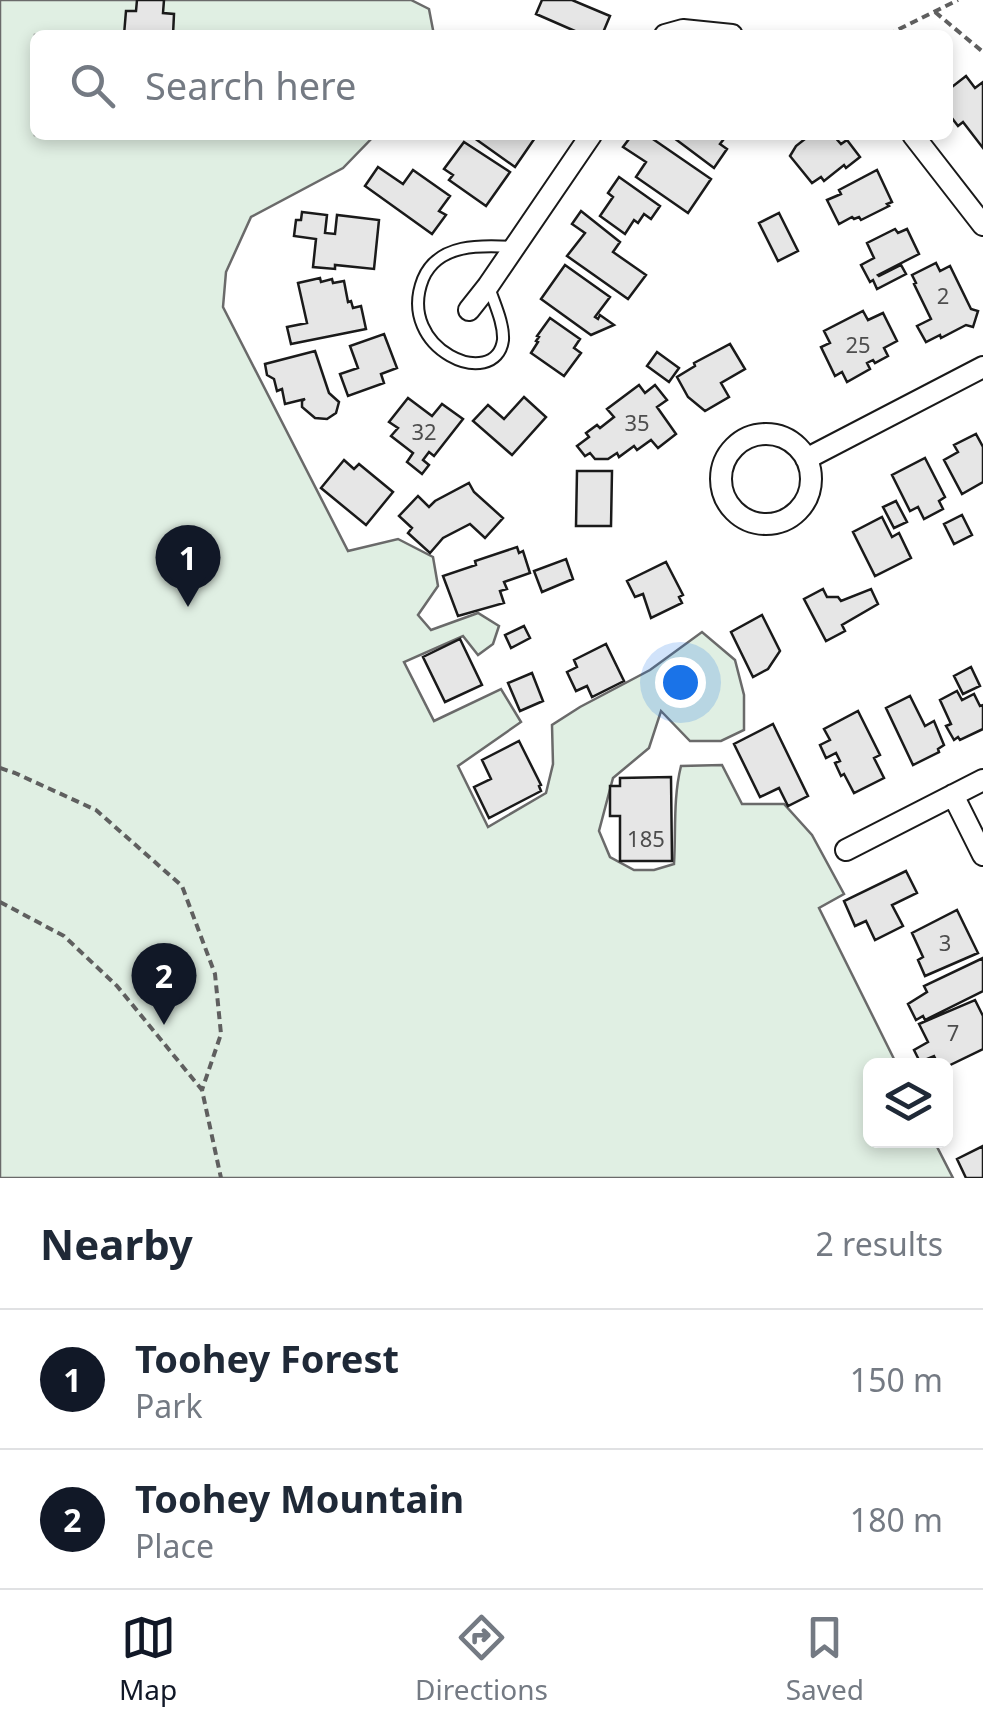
<!DOCTYPE html>
<style>
body{margin:0;font-family:"Noto Sans",sans-serif;background:#f6f6f7;color:#1f2937}
.controls{position:absolute;right:30px;bottom:30px;display:grid;overflow:hidden;border-radius:15px;box-shadow:0 5px 15px #0003}
.controls button{width:90px;height:90px;display:grid;place-items:center;padding:0;border:0;border-bottom:2px solid #e0e1e3;background:#fff;color:#1f2937;font:50px sans-serif}
.you{position:absolute;left:680px;top:682px;width:35px;height:35px;margin:-25px;border:8px solid #fff;border-radius:50%;background:#1a73e8;box-shadow:0 0 0 15px #1a73e833}
.badge{display:grid;place-items:center;width:65px;height:65px;border-radius:50%;background:#111827;color:#fff;font-size:32px;font-weight:700}
.pin{position:absolute;translate:-50% -82px;filter:drop-shadow(0 2px 5px #0008)}
.pin::after{content:'';position:absolute;top:52px;width:35px;height:30px;background:inherit;clip-path:polygon(0 0,100% 0,50% 100%)}
.list{margin:0;padding:0;list-style:none}
h2{display:flex;justify-content:space-between;align-items:center;height:130px;margin:0;padding:0 40px;font-size:42px}
h2 small{font-size:32px;font-weight:400;color:#747a83}
.list li{display:grid;grid-template-columns:65px 1fr auto;gap:30px;align-items:center;box-sizing:border-box;height:140px;padding:0 40px;border-top:2px solid #e0e1e3}
.list b{display:block;font-size:38px;white-space:nowrap}
.list p{margin:0;font-size:32px;white-space:nowrap;color:#747a83}
.list em{font-size:32px;font-style:normal;color:#747a83}
.icon{flex:none;width:55px;height:55px;fill:none;stroke:currentColor;stroke-width:2;stroke-linecap:round;stroke-linejoin:round}
.map{position:relative;flex:none;width:983px;height:1178px;overflow:hidden}
.search{position:absolute;background:#fff;box-shadow:0 5px 15px #0003;left:30px;right:30px;top:30px;height:110px;display:flex;align-items:center;gap:25px;box-sizing:border-box;padding:0 35px;border-radius:15px;color:#747a83;font-size:38px}
.sheet{height:410px;background:#fff}
nav{display:flex;justify-content:space-around;align-items:center;box-sizing:border-box;height:140px;border-top:2px solid #e0e1e3;background:#fff;font-size:28px;color:#747a83}
nav a{display:grid;justify-items:center;gap:5px}
nav .on{color:#111827}
.map>svg:first-child{display:block}
</style>
<div class="map">
<svg width="983" height="1178" viewBox="0 0 983 1178">
<rect width="100%" height="100%" fill="#fff"/>
<!-- green -->
<path fill="#e0efe3" stroke="#6a6a6a" stroke-width="2.5" d="M 0,0 L 411,0 L 429,9 L 434,35 L 35,35 L 35,135 L 375,135 L 343,168 L 251,217 L 226,272 L 223,307 L 348,551 L 398,539 L 433,557 L 438,586 L 418,615 L 431,630 L 478,613 L 499,626 L 493,644 L 478,655 L 463,636 L 404,662 L 434,721 L 501,689 L 521,722 L 458,766 L 488,827 L 546,793 L 553,764 L 552,725 L 580,707 L 650,670 L 702,632 L 735,660 L 744,695 L 744,730 L 721,741 L 690,741 L 661,711 L 649,748 L 613,778 L 599,831 L 610,857 L 634,870 L 654,870 L 674,864 C 676,831 673,798 681,766 L 722,765 L 742,804 L 784,804 L 812,835 L 844,894 L 819,908 L 897,1065 L 870,1066 L 870,1140 L 934,1141 L 953,1178 L 0,1178 Z"/>
<!-- building -->
<path fill="#e6e6e6" stroke="#1a1a1a" stroke-width="2.5" d="M 137,0 L 164,0 L 163,13 L 174,14 L 173,35 L 124,35 L 126,11 L 136,11 Z
M 542,0 L 572,0 L 610,16 L 602,35 L 574,35 L 575,31 L 536,14 Z
M 966,76 L 975,88 L 983,82 L 983,148 L 963,122 L 958,126 L 948,113 L 950,105 L 948,90 Z
M 470,135 L 537,135 L 515,167 Z
M 632,135 L 647,135 L 711,179 L 688,213 L 636,177 L 646,162 L 623,147 Z
M 670,135 L 727,135 L 720,144 L 727,149 L 714,168 Z
M 810,135 L 833,135 L 841,144 L 847,140 L 860,157 L 846,168 L 844,165 L 824,181 L 821,177 L 812,183 L 790,156 L 796,146 Z
M 464,142 L 510,172 L 486,206 L 449,180 L 453,175 L 444,169 Z
M 378,167 L 403,184 L 413,170 L 450,196 L 439,211 L 446,215 L 432,234 L 365,186 Z
M 877,170 L 892,202 L 887,204 L 889,206 L 861,220 L 859,217 L 854,219 L 852,217 L 839,224 L 827,200 L 841,194 L 839,190 Z
M 619,177 L 660,206 L 651,219 L 644,214 L 638,223 L 634,220 L 625,234 L 600,216 L 613,197 L 608,193 Z
M 581,211 L 620,242 L 613,252 L 646,275 L 628,299 L 567,256 L 585,233 L 572,224 Z
M 302,212 L 327,215 L 325,233 L 335,234 L 337,215 L 379,220 L 374,269 L 335,265 L 335,269 L 313,267 L 316,239 L 294,236 L 296,220 L 301,220 Z
M 779,213 L 798,251 L 778,261 L 759,223 Z
M 895,229 L 898,233 L 907,229 L 919,254 L 878,275 L 879,276 L 901,265 L 906,274 L 877,289 L 873,280 L 870,282 L 861,265 L 874,258 L 867,243 Z
M 936,263 L 940,271 L 950,266 L 971,309 L 978,311 L 973,327 L 966,325 L 941,338 L 940,335 L 926,342 L 917,326 L 931,319 L 914,284 L 916,283 L 912,275 Z
M 565,265 L 610,297 L 595,317 L 598,319 L 600,315 L 614,325 L 591,335 L 541,299 Z
M 320,278 L 321,282 L 332,279 L 333,283 L 344,281 L 348,302 L 351,301 L 353,308 L 361,306 L 366,329 L 291,344 L 287,327 L 307,323 L 298,283 Z
M 863,311 L 868,320 L 883,313 L 897,341 L 884,348 L 888,356 L 875,363 L 873,360 L 867,363 L 870,369 L 847,382 L 842,372 L 835,376 L 821,347 L 830,343 L 824,331 Z
M 550,318 L 580,339 L 574,348 L 581,353 L 564,376 L 531,353 L 538,342 L 536,341 L 539,337 L 537,336 Z
M 384,334 L 397,368 L 381,374 L 384,383 L 348,396 L 340,374 L 358,368 L 350,346 Z
M 730,344 L 745,369 L 721,383 L 729,397 L 705,411 L 688,397 L 677,377 L 695,366 L 694,363 Z
M 315,351 L 329,393 L 339,402 L 336,413 L 327,419 L 315,418 L 302,407 L 302,401 L 305,399 L 285,404 L 282,389 L 277,391 L 274,379 L 267,375 L 265,364 Z
M 657,352 L 679,368 L 669,382 L 647,366 Z
M 639,385 L 645,393 L 655,385 L 667,400 L 657,407 L 676,434 L 658,448 L 651,440 L 637,450 L 634,446 L 619,457 L 617,453 L 608,459 L 595,459 L 590,453 L 585,456 L 577,446 L 589,437 L 586,433 L 597,425 L 600,428 L 614,417 L 607,409 Z
M 524,397 L 546,417 L 512,455 L 473,421 L 488,405 L 504,419 Z
M 408,398 L 432,416 L 442,404 L 463,419 L 434,456 L 429,452 L 423,460 L 429,465 L 422,474 L 407,462 L 413,453 L 391,436 L 398,428 L 389,422 Z
M 976,434 L 983,447 L 983,482 L 962,494 L 944,460 L 958,452 L 954,445 Z
M 925,458 L 945,497 L 939,501 L 943,509 L 924,519 L 918,507 L 910,511 L 892,475 Z
M 344,460 L 354,469 L 359,464 L 393,492 L 366,525 L 321,488 Z
M 577,471 L 612,471 L 611,526 L 576,526 Z
M 469,483 L 474,492 L 503,518 L 485,538 L 470,524 L 443,538 L 430,553 L 408,533 L 412,528 L 399,516 L 418,496 L 429,507 L 435,501 Z
M 896,501 L 907,522 L 894,528 L 883,507 Z
M 962,515 L 972,535 L 954,544 L 944,524 Z
M 882,517 L 892,537 L 899,533 L 911,558 L 875,576 L 853,532 Z
M 517,547 L 519,553 L 523,551 L 530,573 L 504,582 L 507,589 L 500,591 L 504,603 L 458,616 L 443,576 L 476,565 L 475,561 Z
M 566,559 L 573,579 L 542,592 L 534,571 Z
M 666,562 L 683,595 L 679,597 L 682,603 L 651,618 L 643,594 L 635,597 L 627,581 Z
M 823,589 L 827,597 L 838,597 L 841,601 L 871,589 L 878,604 L 842,625 L 845,631 L 826,641 L 804,599 Z
M 762,615 L 780,651 L 768,669 L 753,677 L 731,632 Z
M 524,626 L 530,638 L 511,648 L 505,635 Z
M 460,639 L 482,685 L 445,702 L 423,657 Z
M 606,644 L 624,681 L 592,697 L 587,686 L 576,691 L 567,672 L 577,667 L 574,660 Z
M 971,667 L 980,686 L 963,694 L 954,676 Z
M 532,673 L 543,701 L 520,711 L 508,683 Z
M 957,691 L 962,700 L 974,694 L 980,706 L 983,705 L 983,729 L 960,740 L 958,737 L 954,740 L 946,726 L 951,724 L 940,700 Z
M 910,696 L 925,726 L 934,721 L 944,745 L 938,749 L 939,752 L 913,765 L 886,708 Z
M 858,711 L 880,755 L 874,758 L 884,778 L 854,793 L 844,774 L 841,776 L 835,763 L 840,761 L 836,753 L 826,758 L 820,745 L 830,740 L 824,729 Z
M 773,724 L 808,796 L 788,806 L 779,788 L 760,797 L 734,744 Z
M 519,741 L 541,785 L 539,786 L 541,791 L 489,818 L 474,787 L 491,779 L 482,760 Z
M 671,777 L 672,861 L 620,861 L 620,816 L 610,816 L 610,786 L 620,786 L 620,778 Z
M 906,871 L 917,893 L 892,905 L 903,926 L 875,940 L 866,921 L 855,926 L 844,901 Z
M 957,910 L 978,953 L 925,976 L 918,960 L 923,957 L 912,933 Z
M 983,958 L 983,991 L 925,1020 L 923,1016 L 916,1020 L 908,1004 L 927,992 L 924,986 Z
M 975,1000 L 983,1016 L 983,1049 L 946,1067 L 939,1066 L 934,1056 L 920,1062 L 914,1050 L 928,1042 L 919,1024 Z
M 983,1146 L 983,1178 L 966,1178 L 957,1159 Z"/>
<g fill="none" stroke-linecap="round" stroke-linejoin="round">
<!-- service casing -->
<g stroke="#1a1a1a" stroke-width="14">
<path id="service" d="M 489,287 C 494,303 504,323 503,340 C 496,392 395,350 423,279 C 438,243 482,245 513,247"/>
</g>
<!-- minor casing -->
<g stroke="#1a1a1a" stroke-width="24">
<path id="minor" d="M 665,35 L 683,30 L 732,35
M 913,135 L 983,225
M 469,310 L 488,286 L 591,135
M721 479a45 45 0 1 1 90 0a45 45 0 1 1-90 0Z
M 806,459 L 983,367
M 953,795 L 983,855
M 846,850 L 983,780"/>
</g>
<!-- path -->
<path stroke="#5f5f5f" stroke-width="4" stroke-dasharray="8 5" stroke-linecap="butt" d="M 935,12 L 983,52
M 887,35 L 958,0
M 0,768 L 15,773 L 96,810 L 182,886 L 215,974 L 221,1034 L 202,1090
M 0,902 L 64,936 L 117,986 L 202,1090 L 221,1178"/>
<!-- service -->
<use href="#service" stroke="#fff" stroke-width="10"/>
<!-- minor -->
<use href="#minor" stroke="#fff" stroke-width="20"/>
</g>
<g text-anchor="middle" stroke-width="8" stroke-linejoin="round" paint-order="stroke">
<!-- number labels -->
<g font-size="22" fill="#4d4d4d">
<text x="943" y="304">2</text>
<text x="858" y="353">25</text>
<text x="637" y="431">35</text>
<text x="424" y="440">32</text>
<text x="646" y="847">185</text>
<text x="945" y="951">3</text>
<text x="953" y="1041">7</text>
</g>
</g>
</svg>
<div class="controls">
<button><svg class="icon" aria-label="layers" viewBox="0 0 24 24"><path d="M12 4l9 5-9 5-9-5zM3 14l9 5 9-5"/></svg></button>
</div>
<div class="you"></div>
<div class="pin badge" style="left:188px;top:607px">1</div>
<div class="pin badge" style="left:164px;top:1025px">2</div>
<div class="search"><svg class="icon" aria-label="search" viewBox="0 0 24 24"><circle cx="10" cy="10" r="6"/><path d="M15 15l6 6"/></svg>Search here</div>
</div>
<section class="sheet">
<h2>Nearby<small>2 results</small></h2>
<ul class="list">
<li><span class="badge">1</span><div><b>Toohey Forest</b><p>Park</p></div><em>150 m</em></li>
<li><span class="badge">2</span><div><b>Toohey Mountain</b><p>Place</p></div><em>180 m</em></li>
</ul>
</section>
<nav>
<a class="on"><svg class="icon" aria-label="map" viewBox="0 0 24 24"><path d="M3 6l6-2 6 2 6-2v14l-6 2-6-2-6 2zM9 4v14M15 6v14"/></svg>Map</a>
<a><svg class="icon" aria-label="directions" viewBox="0 0 24 24"><path d="M12 3l9 9-9 9-9-9zM9 14v-3h6M13 9l2 2-2 2"/></svg>Directions</a>
<a><svg class="icon" aria-label="saved" viewBox="0 0 24 24"><path d="M7 4h10v16l-5-4-5 4z"/></svg>Saved</a>
</nav>
